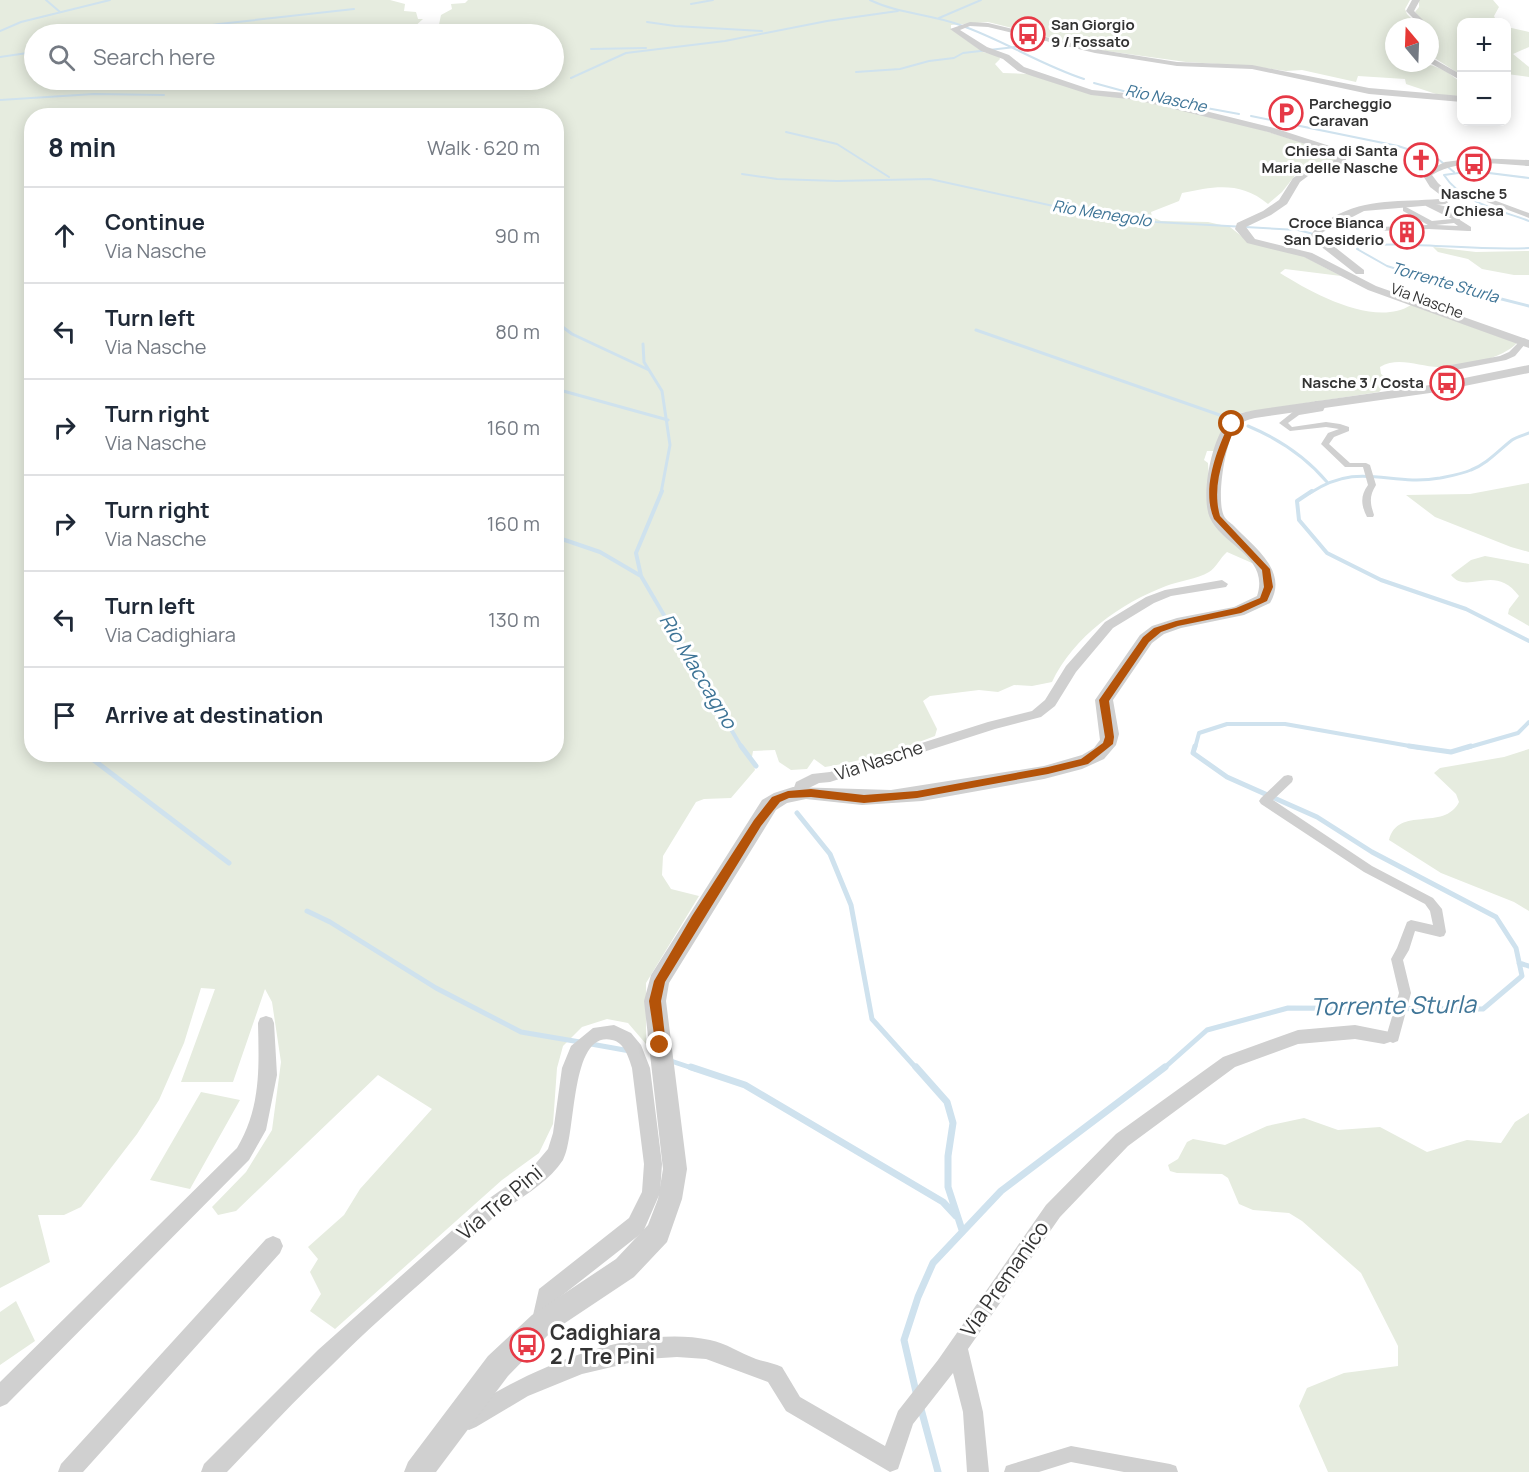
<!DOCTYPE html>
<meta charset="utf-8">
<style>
body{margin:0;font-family:Manrope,sans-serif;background:#f6f6f7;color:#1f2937}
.controls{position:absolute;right:18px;top:18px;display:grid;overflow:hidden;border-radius:12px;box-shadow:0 3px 15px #0003}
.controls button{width:54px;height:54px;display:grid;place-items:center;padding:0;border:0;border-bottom:2px solid #e0e1e3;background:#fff;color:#1f2937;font:30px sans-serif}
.compass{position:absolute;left:1385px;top:18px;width:54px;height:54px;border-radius:50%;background:#fff;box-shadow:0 3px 15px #0003;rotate:341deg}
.stop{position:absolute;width:18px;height:18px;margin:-14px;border:4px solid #b45309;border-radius:50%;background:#fff}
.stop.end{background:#b45309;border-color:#fff;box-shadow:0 2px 6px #0008}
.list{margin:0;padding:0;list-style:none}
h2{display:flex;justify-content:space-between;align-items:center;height:78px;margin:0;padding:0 24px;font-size:26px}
h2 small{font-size:20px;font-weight:400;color:#747a83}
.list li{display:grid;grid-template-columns:39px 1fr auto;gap:18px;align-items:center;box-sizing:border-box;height:96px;padding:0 24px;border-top:2px solid #e0e1e3}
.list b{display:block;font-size:22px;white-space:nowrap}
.list p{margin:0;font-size:20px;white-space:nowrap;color:#747a83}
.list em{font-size:20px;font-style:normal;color:#747a83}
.icon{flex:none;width:33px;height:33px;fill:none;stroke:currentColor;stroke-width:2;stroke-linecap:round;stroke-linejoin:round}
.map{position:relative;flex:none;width:1529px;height:1472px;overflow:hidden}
.search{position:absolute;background:#fff;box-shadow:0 3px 15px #0003;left:24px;top:24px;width:540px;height:66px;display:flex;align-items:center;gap:15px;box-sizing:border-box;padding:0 21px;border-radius:33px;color:#747a83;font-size:22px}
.panel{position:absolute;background:#fff;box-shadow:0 3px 15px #0003;left:24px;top:108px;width:540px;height:654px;border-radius:24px}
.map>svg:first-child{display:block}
</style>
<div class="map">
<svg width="1529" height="1472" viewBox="0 0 1529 1472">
<rect width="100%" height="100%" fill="#fff"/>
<!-- green -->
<path fill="#e6ecdf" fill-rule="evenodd" d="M 0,0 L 390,0 L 405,4 L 404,11 L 416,12 L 418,19 L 423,19 L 413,28 L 417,32 L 416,34 L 34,34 L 34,80 L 554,80 L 554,34 L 437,34 L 441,15 L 452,9 L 451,4 L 465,3 L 468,0 L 1410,0 L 1405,9 L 1407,14 L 1420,27 L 1394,27 L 1394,63 C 1424,63 1438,62 1461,83 L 1461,96 L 1439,95 L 1406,84 L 1405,79 L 1358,76 L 1356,82 L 1302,70 L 1286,71 L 1250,66 L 1186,62 L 1099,50 L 988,22 L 951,25 L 951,29 L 983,52 L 999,56 L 1000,59 L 995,64 L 1003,73 L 1029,74 L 1086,92 L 1123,96 L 1256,128 L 1328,151 L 1336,156 L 1335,160 L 1297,173 L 1282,192 L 1268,204 C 1241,181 1214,186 1182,193 L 1179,201 L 1151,212 L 1152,217 L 1161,221 L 1208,222 L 1230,227 L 1249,242 L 1299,254 L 1341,276 L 1285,269 L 1280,273 C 1312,293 1375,328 1411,305 L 1517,343 C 1502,359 1461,368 1439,367 C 1419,367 1399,356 1380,367 L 1381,374 L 1390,380 L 1379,392 L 1241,413 L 1229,419 L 1214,451 L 1207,451 L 1204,460 L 1208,463 L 1211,517 L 1253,561 L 1252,563 L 1227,552 C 1220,558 1216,568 1209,572 C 1197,579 1179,581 1166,586 C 1121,603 1073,637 1052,682 L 1032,686 L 1014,685 L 998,692 L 979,690 L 930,696 L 923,701 L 937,729 L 935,736 C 900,750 862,761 825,767 L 814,759 L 807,769 L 791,770 L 779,762 L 775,750 L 753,751 L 752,757 L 755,770 L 731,798 L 704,799 L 696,802 L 663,856 L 662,875 L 671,889 L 699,896 L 646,983 L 646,1044 L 628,1023 L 607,1019 L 582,1027 L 563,1046 L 557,1068 L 553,1124 L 539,1153 L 502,1180 L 335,1329 L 310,1311 L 321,1294 L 310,1272 L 318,1259 L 308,1247 L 344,1215 L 360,1189 L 432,1109 L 378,1075 L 236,1211 L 218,1215 L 212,1207 L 246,1172 L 272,1130 L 281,1062 L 272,1002 L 265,989 L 233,1082 L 181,1082 L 215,989 L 201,988 L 184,1043 L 159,1100 L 137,1134 L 81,1207 L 64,1215 L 38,1215 L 50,1262 L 0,1288 ZM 32,116 L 556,116 L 556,754 L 32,754 Z
M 1419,0 L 1493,0 L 1499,7 L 1494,16 L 1497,22 L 1462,22 L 1461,75 L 1433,57 L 1434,45 L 1430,41 L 1430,37 L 1434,34 L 1415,12 L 1419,7 Z
M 1507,27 L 1529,32 L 1529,47 L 1513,54 L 1529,67 L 1529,77 L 1507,74 Z
M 1433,247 L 1476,252 L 1529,251 L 1529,275 L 1514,275 L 1482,269 L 1468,259 L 1438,252 Z
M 1529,483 L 1529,552 L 1511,547 L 1435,517 L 1406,495 L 1470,494 Z
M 1485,556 L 1529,564 L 1529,626 L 1508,614 L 1509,609 L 1519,596 C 1494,562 1468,596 1451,575 L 1471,560 Z
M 1529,749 L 1529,911 L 1514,902 L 1441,873 L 1389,840 C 1398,805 1444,832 1459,802 L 1456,794 L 1434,773 L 1440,768 L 1504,757 Z
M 201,1092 L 240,1100 L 190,1189 L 150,1180 Z
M 1529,1113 L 1529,1472 L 1328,1472 L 1299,1406 L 1307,1388 L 1344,1373 L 1398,1366 L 1398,1346 L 1361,1273 L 1302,1221 L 1289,1213 L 1253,1210 L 1239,1204 L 1228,1178 L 1222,1174 L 1177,1173 L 1170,1171 L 1168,1165 L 1178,1159 L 1187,1142 L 1193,1139 L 1225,1145 L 1267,1126 L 1304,1118 L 1338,1130 L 1380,1127 L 1427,1152 L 1467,1140 L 1501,1143 L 1515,1122 Z
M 16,1301 L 35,1341 L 0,1365 L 0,1312 Z"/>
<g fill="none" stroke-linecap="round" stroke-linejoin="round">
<!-- stream-far4 -->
<path stroke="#cfe2ee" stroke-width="2" d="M 46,0 L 60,12
M 870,0 C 899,14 930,14 960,25 C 1003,40 1041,65 1084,79
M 691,4 L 713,0
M 939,18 L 981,0
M 647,22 L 675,26 L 762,31
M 0,31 L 21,22 L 110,0
M 155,34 L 219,24 L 354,9
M 591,49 L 646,48
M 0,57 L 34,52
M 856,72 L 900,69 L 929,61 L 954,58 L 963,53 L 1015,47
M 571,78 L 626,53 L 725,41 L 827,21 L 898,11
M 1094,83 L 1138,95
M 1152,98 L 1239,114
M 0,100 L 94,94 L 164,95
M 1251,116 L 1398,146 L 1438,159 L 1454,172
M 786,132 L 837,144 L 889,177
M 742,174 L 777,179 L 837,181 L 930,179 L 1067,209 L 1156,222 L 1298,230 L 1360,246
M 1529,178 L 1473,171 L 1444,175 C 1462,203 1500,210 1529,221
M 1464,290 L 1387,266 L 1357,249 L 1360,246 C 1416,241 1472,251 1529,248"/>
<!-- stream-far3 -->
<path stroke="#cfe2ee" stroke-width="3" d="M 1458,288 L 1529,306
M 556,322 L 572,334 L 649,370
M 976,330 L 1234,420
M 643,344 L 644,362 L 662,391 L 670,445 L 661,493
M 556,389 L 668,420
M 1248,426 C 1279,439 1305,456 1327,482
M 1310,493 C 1361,460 1388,487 1440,478 C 1450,476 1462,474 1471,470 C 1487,464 1499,450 1512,440 C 1516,437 1524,435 1529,433"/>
<!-- stream-far2 -->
<path stroke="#cfe2ee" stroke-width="4" d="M 662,491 L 636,553 L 641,576 L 742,748
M 1312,491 L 1297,501 L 1299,520 L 1327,553 L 1381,580 L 1466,609 L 1529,641
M 556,537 L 600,552 L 641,576
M 1195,748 L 1199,733 L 1227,724 L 1285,724 L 1421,748
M 1466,748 L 1518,733 L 1529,722"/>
<!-- stream-far1 -->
<path stroke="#cfe2ee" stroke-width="5" d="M 741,746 L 756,766
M 1409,746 L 1451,752 L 1471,746
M 87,755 L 229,863
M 797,813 L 830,854 L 851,905 L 872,1019 L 917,1069
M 307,911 L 330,922 L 436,988 L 521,1032 L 580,1042
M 1519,963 L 1529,966
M 591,1044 L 630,1051
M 668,1060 L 695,1069
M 1163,1069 L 1207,1030 L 1288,1008 L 1483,1009 L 1522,976 L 1516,948 L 1496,917 L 1372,852 L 1317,817 L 1227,777 L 1193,753 L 1195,746"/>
<!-- stream -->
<path stroke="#cfe2ee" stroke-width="7" d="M 691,1067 L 745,1085 L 943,1202 L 956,1216
M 916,1067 L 947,1102 L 953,1123 L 948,1156 L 948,1187 L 962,1230
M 916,1392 L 904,1340 L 918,1297 L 933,1263 L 1001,1191 L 1165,1067
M 921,1409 L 938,1472"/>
<!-- pedestrian -->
<path fill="#d0d0d0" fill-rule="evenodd" d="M 1315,401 L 1321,401 L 1325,407 L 1323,411 L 1299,415 L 1288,423 L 1292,427 L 1326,422 L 1340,424 L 1349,427 L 1349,431 L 1334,437 L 1329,444 L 1350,463 L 1366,463 L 1370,465 L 1376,485 C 1369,496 1370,503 1374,515 L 1373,517 L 1367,517 C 1361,505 1360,496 1368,485 L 1363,467 L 1345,467 L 1321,444 L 1328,433 L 1339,429 L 1326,427 L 1290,431 L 1279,423 L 1294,411 L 1317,407 L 1314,403 Z
M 1288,775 L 1292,776 L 1293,779 L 1292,782 L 1273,800 L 1372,866 L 1433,898 L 1442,909 L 1446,932 L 1444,936 L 1440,937 L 1415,931 L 1409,950 L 1403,960 L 1411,993 L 1398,1041 L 1393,1043 L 1388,1041 L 1386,1037 L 1399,993 L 1391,959 L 1397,948 L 1407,922 L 1411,920 L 1433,925 L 1430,911 L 1425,904 L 1364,872 L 1261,804 L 1259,801 L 1261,798 L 1284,776 Z
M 1071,1446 L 1170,1464 L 1176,1466 L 1178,1472 L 1124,1472 L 1071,1462 L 1039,1472 L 1004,1472 L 1006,1466 L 1012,1464 Z"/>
<!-- minor -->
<path fill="#d0d0d0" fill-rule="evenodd" d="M 1449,195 L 1480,195 L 1529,213 L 1529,218 L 1479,199 L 1446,199 L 1445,197 Z
M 1429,202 C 1447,208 1462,210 1481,207 L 1485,209 L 1464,214 L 1454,213 L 1458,214 L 1460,220 L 1471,227 L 1471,231 L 1468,231 L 1429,229 L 1379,231 L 1375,229 L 1379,227 L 1428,225 L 1403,211 L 1403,207 L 1406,207 L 1432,221 L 1452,219 L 1426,206 L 1425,204 ZM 1454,223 L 1458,226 L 1436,225 Z
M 1523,338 L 1526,339 L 1526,343 L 1515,356 L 1506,360 L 1440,373 L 1435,370 L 1440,367 L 1500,356 L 1509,352 Z
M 1222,580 L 1228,584 L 1226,587 L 1171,596 L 1154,603 L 1113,628 L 1076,672 L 1055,706 L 1041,717 L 995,729 L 830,782 L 819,783 L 807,789 L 804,797 L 794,797 L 792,793 L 796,782 L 812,774 L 830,772 L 988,722 L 1032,711 L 1045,700 L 1066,666 L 1105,622 L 1146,597 L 1165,590 Z
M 266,1016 L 272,1018 L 274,1023 L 277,1075 L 266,1130 L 249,1160 L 7,1404 L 0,1407 L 0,1382 L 237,1148 C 261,1107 259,1069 258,1023 L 260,1018 Z
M 614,1025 L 631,1033 L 641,1045 L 650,1068 L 662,1164 L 660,1193 L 643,1232 L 555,1301 L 548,1331 L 541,1334 L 534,1331 L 531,1324 L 539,1289 L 629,1218 L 642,1192 L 644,1164 L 632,1068 C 629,1058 624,1042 612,1040 C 569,1030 577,1136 563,1160 C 549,1182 522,1197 501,1212 C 491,1219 482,1228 473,1236 C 426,1279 377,1320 332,1365 C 296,1399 262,1436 227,1472 L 201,1472 L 204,1464 L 318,1350 L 484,1202 L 531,1169 L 548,1149 L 553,1133 L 562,1068 L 571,1046 L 593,1028 Z
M 1355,1025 L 1390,1032 L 1392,1037 L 1390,1042 L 1384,1044 L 1355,1039 L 1298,1044 L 1235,1067 L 1128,1146 L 1060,1217 L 968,1349 L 983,1412 L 989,1472 L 967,1472 L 963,1412 L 953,1373 L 913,1424 L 898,1469 L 890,1472 L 786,1411 L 768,1382 L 706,1359 L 677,1357 L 646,1359 L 582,1374 L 528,1396 L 476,1427 L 469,1430 L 462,1427 L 459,1420 L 462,1413 C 526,1370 631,1323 710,1340 C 726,1343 740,1353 756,1359 C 765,1362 774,1363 782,1367 L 800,1397 L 885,1446 L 898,1411 L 938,1360 L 1046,1205 L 1116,1134 L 1223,1057 L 1298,1030 Z
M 273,1236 L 280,1239 L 283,1246 L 280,1253 L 83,1472 L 58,1472 L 61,1464 L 266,1239 Z"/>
<!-- tertiary -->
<path fill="#d0d0d0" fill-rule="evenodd" d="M 1412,0 L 1420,0 L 1414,11 L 1430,27 L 1422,27 L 1406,11 Z
M 970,22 L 988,23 L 1095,49 L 1177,62 L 1252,65 L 1369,88 L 1462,96 L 1462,102 L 1369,94 L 1252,69 L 1177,66 L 1095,53 L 988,27 L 970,26 L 960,30 L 987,47 L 1009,55 L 1024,67 L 1092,90 L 1137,94 L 1274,128 L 1339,149 L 1347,156 L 1345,163 L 1308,176 L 1300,182 L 1287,204 L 1271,215 L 1246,227 L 1255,239 L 1312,253 L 1376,286 L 1529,340 L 1529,348 L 1368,290 L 1304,257 L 1247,243 L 1235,229 L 1237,223 L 1263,211 L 1279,200 L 1293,178 L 1302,172 L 1337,159 L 1333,153 L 1268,132 L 1137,100 L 1091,95 L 1032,76 L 1018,71 L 1003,59 L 981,51 L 950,29 Z
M 1430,57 L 1462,75 L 1462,81 L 1430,63 Z
M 1476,158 L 1529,160 L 1529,166 C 1498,164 1460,158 1432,175 L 1438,183 L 1454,197 L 1446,204 L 1364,211 L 1323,232 L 1322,237 L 1364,270 L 1364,274 L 1356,274 L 1314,241 L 1311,235 C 1316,226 1324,223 1333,217 C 1367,198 1402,202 1439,199 L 1443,197 L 1430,187 L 1422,174 L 1424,172 L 1445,162 Z
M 1529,365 L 1529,373 L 1430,393 L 1255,418 C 1247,420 1240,422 1235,429 C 1225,444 1216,500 1224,516 C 1226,520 1231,523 1234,526 C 1254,547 1289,571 1270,603 L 1244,615 L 1181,628 L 1164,634 L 1152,643 L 1113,700 L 1119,734 L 1116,745 L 1104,759 L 1082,769 L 1044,779 L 922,801 L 862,805 L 806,799 L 787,803 L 776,810 L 669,983 L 666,1001 L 687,1169 L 682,1199 L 667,1242 L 634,1277 L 550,1333 L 508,1376 L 436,1472 L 404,1472 L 408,1462 L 488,1356 L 532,1315 L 616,1259 L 648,1225 L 658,1199 L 663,1169 L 644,1001 L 651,975 L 762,800 L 774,793 L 793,787 L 891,790 L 1044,766 L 1082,755 L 1094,748 L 1100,740 L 1095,700 L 1140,635 L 1152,626 L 1177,618 L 1234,607 L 1257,596 C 1270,557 1223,546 1210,518 C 1200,496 1212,436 1229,420 C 1236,413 1246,412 1255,410 L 1430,385 Z"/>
</g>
<!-- route -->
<path fill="#b45309" d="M 1230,422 L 1236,424 C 1225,454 1211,484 1220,516 L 1270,569 L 1273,587 L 1267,601 L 1241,613 L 1178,626 L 1161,632 L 1149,642 L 1109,701 L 1114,737 L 1113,744 L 1088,764 L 1048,774 L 917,798 L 864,803 L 811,797 L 789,798 L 780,802 L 761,826 L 665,982 L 661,1001 L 666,1045 L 660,1050 L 656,1048 L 649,1001 L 654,981 L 692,916 L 754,820 L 772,797 L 788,791 L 811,789 L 864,795 L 917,791 L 1048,767 L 1081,759 L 1103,743 L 1105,737 L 1099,700 L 1143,637 L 1154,628 L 1176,621 L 1236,608 L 1260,598 L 1264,587 L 1262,570 L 1214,519 C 1201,489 1217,449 1230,422 Z"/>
<!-- icons -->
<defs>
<g id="bus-ring" transform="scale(1.725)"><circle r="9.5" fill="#fff" stroke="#e63946" stroke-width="1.5"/><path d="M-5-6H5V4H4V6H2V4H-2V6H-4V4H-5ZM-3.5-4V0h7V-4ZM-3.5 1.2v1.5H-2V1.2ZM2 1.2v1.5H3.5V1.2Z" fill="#e63946"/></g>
<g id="parking-ring" transform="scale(1.725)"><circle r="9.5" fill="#fff" stroke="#e63946" stroke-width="1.5"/><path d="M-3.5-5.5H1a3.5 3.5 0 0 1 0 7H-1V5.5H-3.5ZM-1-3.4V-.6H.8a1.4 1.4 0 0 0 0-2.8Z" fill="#e63946"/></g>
<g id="church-ring" transform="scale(1.725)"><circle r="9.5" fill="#fff" stroke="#e63946" stroke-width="1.5"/><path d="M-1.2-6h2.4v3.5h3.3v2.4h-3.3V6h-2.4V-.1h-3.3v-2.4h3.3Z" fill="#e63946"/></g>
<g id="building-ring" transform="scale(1.725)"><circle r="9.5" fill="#fff" stroke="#e63946" stroke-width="1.5"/><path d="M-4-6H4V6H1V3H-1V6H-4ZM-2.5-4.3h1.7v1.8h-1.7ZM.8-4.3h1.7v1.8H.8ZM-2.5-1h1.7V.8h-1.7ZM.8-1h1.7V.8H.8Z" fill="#e63946"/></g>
</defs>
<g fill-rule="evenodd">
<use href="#bus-ring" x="1028" y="34"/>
<use href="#parking-ring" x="1286" y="113"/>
<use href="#church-ring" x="1421" y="160"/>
<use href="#bus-ring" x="1474" y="164"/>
<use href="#building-ring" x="1407" y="232"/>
<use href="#bus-ring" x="1447" y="383"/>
<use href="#bus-ring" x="527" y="1345"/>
</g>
<g text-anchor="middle" stroke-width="6" stroke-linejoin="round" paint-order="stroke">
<!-- far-poi labels -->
<g font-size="15" font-weight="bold" fill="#333" stroke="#fff" text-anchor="end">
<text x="1051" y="30" text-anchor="start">San Giorgio<tspan x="1051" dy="17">9 / Fossato</tspan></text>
<text x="1309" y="109" text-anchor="start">Parcheggio<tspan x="1309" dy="17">Caravan</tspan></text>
<text x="1398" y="156">Chiesa di Santa<tspan x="1398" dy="17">Maria delle Nasche</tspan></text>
<text x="1474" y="199" text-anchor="middle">Nasche 5<tspan x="1474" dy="17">/ Chiesa</tspan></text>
<text x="1384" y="228">Croce Bianca<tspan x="1384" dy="17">San Desiderio</tspan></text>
<text x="1424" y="388">Nasche 3 / Costa</text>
</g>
<!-- far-street labels -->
<g font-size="15" fill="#333" stroke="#fff">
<text transform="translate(1427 301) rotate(20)" y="5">Via Nasche</text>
</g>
<!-- far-water labels -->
<g font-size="16" font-style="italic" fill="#3f7597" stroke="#fff">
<text transform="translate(1166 98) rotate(12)" y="6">Rio Nasche</text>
<text transform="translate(1102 213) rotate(9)" y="6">Rio Menegolo</text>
<text transform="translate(1445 282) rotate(16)" y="6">Torrente Sturla</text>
</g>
<!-- street labels -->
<g font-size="18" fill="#333" stroke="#fff">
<text transform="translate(879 761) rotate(-18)" y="6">Via Nasche</text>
</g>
<!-- water labels -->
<g font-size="20" font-style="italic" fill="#3f7597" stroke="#fff">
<text transform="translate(698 671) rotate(59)" y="7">Rio Maccagno</text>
</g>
<!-- near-street labels -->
<g font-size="21" fill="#333" stroke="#fff">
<text transform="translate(500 1203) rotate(-40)" y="7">Via Tre Pini</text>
<text transform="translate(1005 1279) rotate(-55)" y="7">Via Premanico</text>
</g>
<!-- near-poi labels -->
<g font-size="21" font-weight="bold" fill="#333" stroke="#fff" text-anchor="start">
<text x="550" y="1340">Cadighiara<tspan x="550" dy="24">2 / Tre Pini</tspan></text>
</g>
<!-- near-water labels -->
<g font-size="24" font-style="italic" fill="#3f7597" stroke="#fff">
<text transform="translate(1393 1006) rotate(-1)" y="8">Torrente Sturla</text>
</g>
</g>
</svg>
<div class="controls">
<button>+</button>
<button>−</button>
</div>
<svg class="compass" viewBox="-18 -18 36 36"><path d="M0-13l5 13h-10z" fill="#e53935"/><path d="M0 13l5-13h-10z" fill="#747a83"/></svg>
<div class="stop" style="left:1232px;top:424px"></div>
<div class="stop end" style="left:660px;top:1045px"></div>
<div class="search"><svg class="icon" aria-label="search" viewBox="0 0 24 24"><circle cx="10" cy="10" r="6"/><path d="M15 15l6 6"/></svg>Search here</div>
<section class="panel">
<h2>8 min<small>Walk · 620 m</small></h2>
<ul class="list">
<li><svg class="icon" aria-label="ahead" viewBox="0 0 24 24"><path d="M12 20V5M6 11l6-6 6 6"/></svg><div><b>Continue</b><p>Via Nasche</p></div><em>90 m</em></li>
<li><svg class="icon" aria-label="left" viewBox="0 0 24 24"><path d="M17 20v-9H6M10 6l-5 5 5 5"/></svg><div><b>Turn left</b><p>Via Nasche</p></div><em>80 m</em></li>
<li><svg class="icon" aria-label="right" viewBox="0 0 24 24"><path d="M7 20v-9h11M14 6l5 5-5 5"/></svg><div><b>Turn right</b><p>Via Nasche</p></div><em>160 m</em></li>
<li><svg class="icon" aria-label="right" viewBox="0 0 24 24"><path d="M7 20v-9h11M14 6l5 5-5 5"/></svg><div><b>Turn right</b><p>Via Nasche</p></div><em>160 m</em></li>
<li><svg class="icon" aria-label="left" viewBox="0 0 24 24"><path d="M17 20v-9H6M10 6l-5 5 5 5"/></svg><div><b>Turn left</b><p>Via Cadighiara</p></div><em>130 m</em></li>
<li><svg class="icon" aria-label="arrive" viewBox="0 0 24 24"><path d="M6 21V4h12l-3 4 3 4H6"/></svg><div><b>Arrive at destination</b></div></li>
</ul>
</section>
</div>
